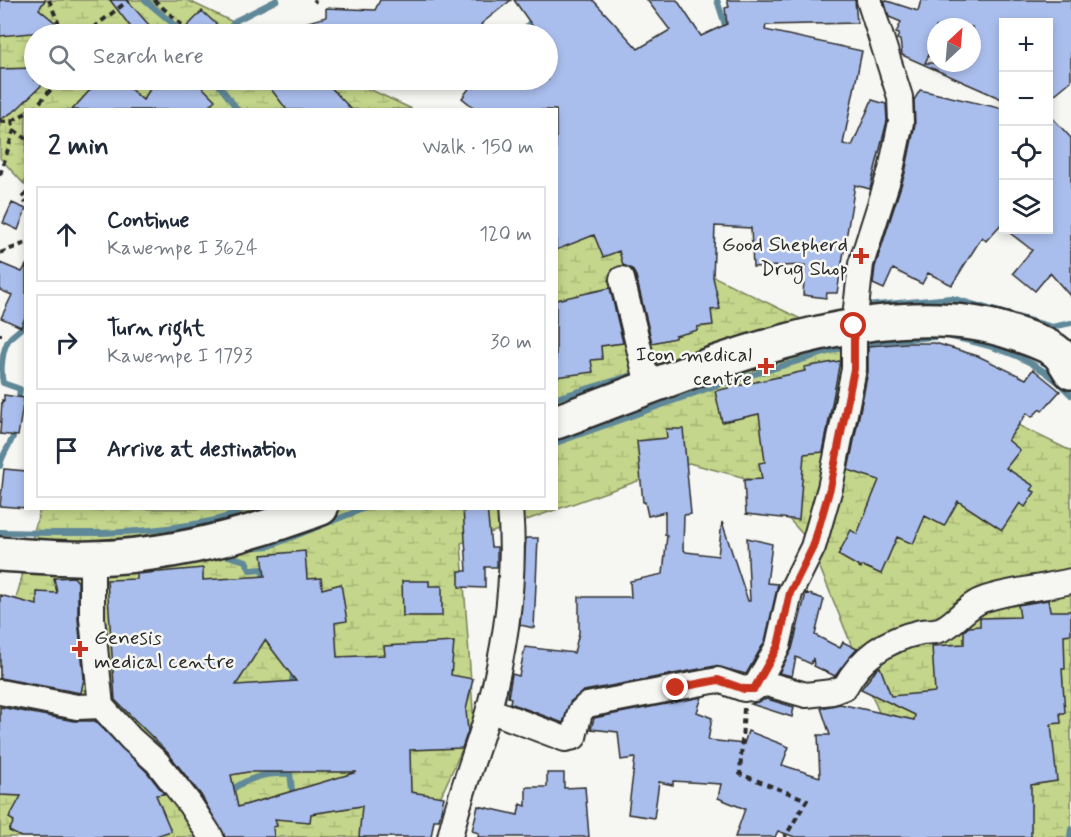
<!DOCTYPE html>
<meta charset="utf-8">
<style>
body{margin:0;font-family:Mynerve,sans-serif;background:#f2f2f3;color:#1f2937}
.controls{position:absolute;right:18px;top:18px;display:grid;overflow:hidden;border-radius:0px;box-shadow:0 3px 9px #0003}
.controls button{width:54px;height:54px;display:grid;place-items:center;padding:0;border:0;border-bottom:2px solid #e0e1e3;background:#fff;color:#1f2937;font:30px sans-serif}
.compass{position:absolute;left:927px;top:18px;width:54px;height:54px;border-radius:50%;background:#fff;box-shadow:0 3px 9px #0003;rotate:26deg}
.stop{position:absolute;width:18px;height:18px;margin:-14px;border:4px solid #c8321e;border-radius:50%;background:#fff}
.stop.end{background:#c8321e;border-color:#fff;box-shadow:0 2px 6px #0008}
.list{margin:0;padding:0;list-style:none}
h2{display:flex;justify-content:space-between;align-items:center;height:78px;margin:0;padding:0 24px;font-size:26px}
h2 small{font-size:20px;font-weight:400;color:#747a83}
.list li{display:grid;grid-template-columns:39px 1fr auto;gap:18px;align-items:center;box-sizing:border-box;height:96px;margin:0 12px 12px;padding:0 12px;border:2px solid #e0e1e3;border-radius:0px}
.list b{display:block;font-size:22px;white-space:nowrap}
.list p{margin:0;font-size:20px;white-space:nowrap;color:#747a83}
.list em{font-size:20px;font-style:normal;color:#747a83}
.icon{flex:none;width:33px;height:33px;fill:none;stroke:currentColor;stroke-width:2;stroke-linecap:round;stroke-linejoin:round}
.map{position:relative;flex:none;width:1071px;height:837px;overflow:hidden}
.search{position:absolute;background:#fff;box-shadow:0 3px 9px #0003;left:24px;top:24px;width:534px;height:66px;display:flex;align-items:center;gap:15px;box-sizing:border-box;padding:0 21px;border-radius:33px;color:#747a83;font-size:22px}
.panel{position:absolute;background:#fff;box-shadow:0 3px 9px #0003;left:24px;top:108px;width:534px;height:402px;border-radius:0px}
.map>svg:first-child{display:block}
</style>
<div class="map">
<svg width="1071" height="837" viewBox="0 0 1071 837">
<defs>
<pattern id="wetland-marsh" width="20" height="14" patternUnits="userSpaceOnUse" patternTransform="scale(1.5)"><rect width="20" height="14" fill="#c4d68b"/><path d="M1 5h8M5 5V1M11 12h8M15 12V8" fill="none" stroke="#a9b878"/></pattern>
</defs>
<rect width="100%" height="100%" fill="#f6f6f2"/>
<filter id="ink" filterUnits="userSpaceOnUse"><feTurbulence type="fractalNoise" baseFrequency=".0167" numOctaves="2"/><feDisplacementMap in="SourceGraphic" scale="12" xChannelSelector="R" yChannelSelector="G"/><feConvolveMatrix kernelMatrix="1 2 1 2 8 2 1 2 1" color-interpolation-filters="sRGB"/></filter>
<g filter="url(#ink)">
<!-- wetland -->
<path fill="url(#wetland-marsh)" stroke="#78805b" stroke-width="1.5" d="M 0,0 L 187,0 L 258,34 L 34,34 L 34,80 L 350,80 L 412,109 L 26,110 L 25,185 L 0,158 Z
M 557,200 L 1071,451 L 1071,837 L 934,837 L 925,825 L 809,541 L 753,480 L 689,463 L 461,543 L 474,723 L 430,820 L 410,837 L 0,837 L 0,659 L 40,509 L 556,508 Z"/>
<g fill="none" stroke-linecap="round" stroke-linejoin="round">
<!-- stream -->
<path stroke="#5f8899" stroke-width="6" d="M 145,0 L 185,34
M 717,0 L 727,31
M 223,34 L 237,20 L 277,0
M 521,34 L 534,17
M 215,80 L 238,110
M 887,219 L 898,183
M 867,301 L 866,306 L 951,298 L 1052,327 L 1071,323
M 951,337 C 997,346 1039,359 1071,395
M 858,343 L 935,337
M 556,398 L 639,373
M 18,405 L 20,389 L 3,383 C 0,371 2,348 10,338 C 15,333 21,329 26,324
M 556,443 L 712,387 L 838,349 L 845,348 L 846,351
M 0,466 C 2,452 13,443 15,430
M 0,532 C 64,533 124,536 188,525 C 207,522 228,519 245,508
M 247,548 L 270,546 L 365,508
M 222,554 L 246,561 L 250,570 L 263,569 L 264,583
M 291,689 L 294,667
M 501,710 L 510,668
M 289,764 L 293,799
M 229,792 C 248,777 266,773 290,774
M 1070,837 L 1071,829"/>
</g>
<!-- building -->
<path fill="#aabeed" stroke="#2b2b2b" stroke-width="1.5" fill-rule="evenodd" d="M 0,0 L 45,0 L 39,9 L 64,30 L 0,36 Z
M 110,0 L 127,0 L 157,34 L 136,34 Z
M 380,0 L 511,0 L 481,24 L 489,34 L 280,34 L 280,30 L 326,17 L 326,8 L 375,10 Z
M 514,0 L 593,0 L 638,49 L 670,30 L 647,0 L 677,0 L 701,36 L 727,24 L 725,8 L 729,7 L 727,0 L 855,0 L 857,23 L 766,25 L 765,30 L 862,51 L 843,144 L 852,146 L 872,100 L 886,104 L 887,121 L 870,189 L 855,185 L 837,293 L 827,293 L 826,298 L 803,295 L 805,265 L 753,267 L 751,228 L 715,226 L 713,277 L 720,309 L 711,310 L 713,325 L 697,327 L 698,330 L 675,336 L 675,338 L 652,343 L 636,276 L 632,269 L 623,265 L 619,251 L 603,257 L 594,235 L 556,250 L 556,110 L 477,110 L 462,98 L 475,80 L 548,80 L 548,34 L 538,34 Z
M 884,0 L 918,11 L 921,0 L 1071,0 L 1071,81 L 1048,100 L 1048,22 L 1004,22 L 1004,100 L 902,55 L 900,40 L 897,39 L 899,34 L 896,33 L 901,22 L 889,17 ZM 936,27 L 972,27 L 972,63 L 925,63 L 936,40 Z
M 202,11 L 227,34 L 180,34 Z
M 34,68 L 34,80 L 47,80 L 16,110 L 0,120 L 0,69 Z
M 99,80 L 120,80 L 143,100 L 156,80 L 195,80 L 215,100 L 205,110 L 72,110 Z
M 264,80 L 324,80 L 352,110 L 287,110 Z
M 920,90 L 1004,109 L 1004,221 L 986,241 L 982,237 L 952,285 L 928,273 L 922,284 L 893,269 L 884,289 L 873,284 L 875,267 L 905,173 L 915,125 L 914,100 Z
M 1048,113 L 1071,138 L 1071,297 L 1050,273 L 1035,291 L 1013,273 L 1032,250 L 1006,230 L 1048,230 Z
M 12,203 L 26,209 L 18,230 L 3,223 Z
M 0,263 L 22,272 L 26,265 L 26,315 L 21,327 L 1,318 L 12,295 L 0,290 Z
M 610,288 L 623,343 L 601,346 L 602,359 L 591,360 L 593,372 L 556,377 L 556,300 Z
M 906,343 L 935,343 L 978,356 L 1026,379 L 1033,369 L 1060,391 L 1042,411 L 1040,409 L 1032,417 L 1027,413 L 1008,440 L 1020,450 L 1006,468 L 1034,486 L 1031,490 L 1035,492 L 1025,507 L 1020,503 L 1002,530 L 958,501 L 944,526 L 925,516 L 913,544 L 897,537 L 881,574 L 863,566 L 861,568 L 838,555 L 851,530 L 857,534 L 879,480 L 848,470 L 868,372 L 868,346 Z
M 840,361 L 823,452 L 804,454 L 799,520 L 746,514 L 744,480 L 762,479 L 759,463 L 765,462 L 759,414 L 722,422 L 715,391 L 805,371 L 804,367 Z
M 4,395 L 24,398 L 18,436 L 0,434 L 2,400 L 4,401 Z
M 666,429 L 683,429 L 691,514 L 684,515 L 683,549 L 686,552 L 718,556 L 722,522 L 748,601 L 750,601 L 747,538 L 772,544 L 767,583 L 778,584 L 765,641 L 746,674 L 715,666 L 584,691 L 570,702 L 563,723 L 510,703 L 511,698 L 508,697 L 512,674 L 519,676 L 525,647 L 574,653 L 579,633 L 579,597 L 631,597 L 630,581 L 663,574 L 667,535 L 665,535 L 665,512 L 648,516 L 645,502 L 643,502 L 637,441 L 667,438 Z
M 4,469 L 26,471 L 26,508 L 0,506 Z
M 463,508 L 487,508 L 491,547 L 497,547 L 497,567 L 485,567 L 485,588 L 459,587 L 459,571 L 467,571 Z
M 526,538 L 538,538 L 534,628 L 520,625 Z
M 305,551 L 307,579 L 321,578 L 322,589 L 341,584 L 347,621 L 335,623 L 337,657 L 385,655 L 384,646 L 454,642 L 451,675 L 473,679 L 466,710 L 468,731 L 462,748 L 410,750 L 411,792 L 444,797 L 439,820 L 434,820 L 431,837 L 359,837 L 362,806 L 311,814 L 310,822 L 275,819 L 277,826 L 273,827 L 274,837 L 225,837 L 201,795 L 168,753 L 115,700 L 107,580 L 137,579 L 137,574 L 203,568 L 203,580 L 265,576 L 262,555 ZM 265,640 L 296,681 L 236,685 ZM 248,772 L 357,772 L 238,807 L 231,775 Z
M 74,577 L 78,582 L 78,619 L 84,678 L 81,693 L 0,678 L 0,595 L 37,605 L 37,592 L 57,593 L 54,578 Z
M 402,581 L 429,581 L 429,586 L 442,586 L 442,616 L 403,616 Z
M 806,593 L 824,599 L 815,635 L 840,648 L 843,642 L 857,649 L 835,676 L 814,666 L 813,658 L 811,664 L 796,657 L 792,676 L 779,673 L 792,649 Z
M 1048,600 L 1050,611 L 1071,611 L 1071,634 L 1064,635 L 1065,669 L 1062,669 L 1065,713 L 1060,713 L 1061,723 L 1051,724 L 1057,781 L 1031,785 L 1031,837 L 795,837 L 778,831 L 775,837 L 735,837 L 745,809 L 718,798 L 721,784 L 673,781 L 673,785 L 659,782 L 654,818 L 628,814 L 635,758 L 621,760 L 618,732 L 591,729 L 594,718 L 702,697 L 697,712 L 712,718 L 708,740 L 744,744 L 748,731 L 789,747 L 782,765 L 820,777 L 818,735 L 830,735 L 821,708 L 840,704 L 914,720 L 915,715 L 861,689 L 877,669 L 880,667 L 891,696 L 935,692 L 932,646 L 964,644 L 964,631 L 969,627 L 980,626 L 980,618 L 1020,617 L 1018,605 Z
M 767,699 L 794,707 L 792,717 L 751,704 Z
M 0,707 L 74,721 L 95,721 L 147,772 L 164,794 L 156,795 L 171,831 L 153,837 L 21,837 L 9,831 L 14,821 L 9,818 L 21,796 L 0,795 Z
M 547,773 L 564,773 L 564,788 L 585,787 L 589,837 L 478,837 L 479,833 L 472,831 L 478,806 L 518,815 L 520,804 L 526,806 L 526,787 L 547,787 Z"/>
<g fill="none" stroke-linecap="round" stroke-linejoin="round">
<!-- street casing -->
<g stroke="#2b2b2b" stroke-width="28">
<path id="street" d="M 622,279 L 649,389
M 92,558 L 92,618 L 101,706 L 131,739 L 157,762 L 189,803 L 211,837
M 754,689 L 778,646 L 790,593 L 813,547 L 830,488 L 854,369 L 854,326 L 861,264 L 891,170 L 901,122 L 900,97 L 869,0
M 0,692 L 77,707 L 101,706
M 489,710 L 565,739 L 574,737 L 580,712 L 587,705 L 718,680 L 744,689 L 767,684 L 806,695 L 832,692 L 845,687 C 861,657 888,639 921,632 C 927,631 933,632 939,630 C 954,626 967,604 985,599 C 1012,590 1043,588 1071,581
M 450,837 C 460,793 477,752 489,709 C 506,645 516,574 510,508"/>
</g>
<!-- secondary casing -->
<g stroke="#2b2b2b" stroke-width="38">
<path id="secondary" d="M 556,422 C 686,375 877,286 1013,333 C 1025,337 1048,344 1058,353 C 1063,358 1067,366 1071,372
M 0,554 C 30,556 62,559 92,558 C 168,556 250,535 321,508"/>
</g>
<!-- path -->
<path stroke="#2b2b2b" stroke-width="4" stroke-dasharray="6 4.5" stroke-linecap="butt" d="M 49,0 L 60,27 L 70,34
M 154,0 L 192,34
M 314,2 L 316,0
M 85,34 L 129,0
M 33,110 L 59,80
M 12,121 L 26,113
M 0,122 L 12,121 L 14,130 L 26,139
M 0,175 L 14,130
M 26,193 L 22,198 L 26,203
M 0,253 L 26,243
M 0,333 L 0,336
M 744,708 L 740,774 L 807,800 L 785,837"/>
<!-- street -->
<use href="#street" stroke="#f6f6f2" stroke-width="24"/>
<!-- secondary -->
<use href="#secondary" stroke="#f6f6f2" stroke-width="33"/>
</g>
</g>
<g fill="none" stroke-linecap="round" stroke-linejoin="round" filter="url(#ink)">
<!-- route -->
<path stroke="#c8321e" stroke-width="8" d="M 676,688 L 718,680 L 744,689 L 754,689 L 778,646 L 790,593 L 813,547 L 830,488 L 854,369 L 854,326"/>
</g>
<!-- markers -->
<g fill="#c8321e" stroke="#f6f6f2" stroke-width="2">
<path d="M858 247h6v6h6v6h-6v6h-6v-6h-6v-6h6z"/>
<path d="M763 357h6v6h6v6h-6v6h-6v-6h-6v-6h6z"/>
<path d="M77 640h6v6h6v6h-6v6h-6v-6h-6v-6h6z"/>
</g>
<g text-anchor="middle" stroke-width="5" stroke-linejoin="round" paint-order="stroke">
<!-- poi labels -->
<g font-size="21" fill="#2b2b2b" stroke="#f6f6f2" text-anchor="end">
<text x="848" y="251">Good Shepherd<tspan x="848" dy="24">Drug Shop</tspan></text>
<text x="752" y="361">Icon medical<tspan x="752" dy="24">centre</tspan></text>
<text x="94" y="644" text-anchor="start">Genesis<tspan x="94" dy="24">medical centre</tspan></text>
</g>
</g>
</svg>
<div class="controls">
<button>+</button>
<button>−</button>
<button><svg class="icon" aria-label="locate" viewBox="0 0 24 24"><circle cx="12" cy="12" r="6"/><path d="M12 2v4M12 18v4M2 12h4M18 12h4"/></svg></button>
<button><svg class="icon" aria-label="layers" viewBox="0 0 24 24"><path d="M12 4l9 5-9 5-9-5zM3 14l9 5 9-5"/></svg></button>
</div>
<svg class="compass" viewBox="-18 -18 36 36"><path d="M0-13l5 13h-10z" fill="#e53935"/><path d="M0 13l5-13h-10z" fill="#747a83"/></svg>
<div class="stop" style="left:854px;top:326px"></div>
<div class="stop end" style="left:676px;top:688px"></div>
<div class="search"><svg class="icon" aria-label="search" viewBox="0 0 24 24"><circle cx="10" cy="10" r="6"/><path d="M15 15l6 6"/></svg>Search here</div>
<section class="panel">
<h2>2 min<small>Walk · 150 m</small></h2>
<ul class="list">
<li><svg class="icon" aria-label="ahead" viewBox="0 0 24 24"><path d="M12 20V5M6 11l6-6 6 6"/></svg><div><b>Continue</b><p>Kawempe I 3624</p></div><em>120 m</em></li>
<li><svg class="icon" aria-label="right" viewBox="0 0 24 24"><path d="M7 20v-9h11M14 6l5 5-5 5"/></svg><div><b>Turn right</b><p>Kawempe I 1793</p></div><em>30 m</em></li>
<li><svg class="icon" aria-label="arrive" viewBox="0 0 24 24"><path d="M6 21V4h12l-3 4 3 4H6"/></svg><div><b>Arrive at destination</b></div></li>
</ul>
</section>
</div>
